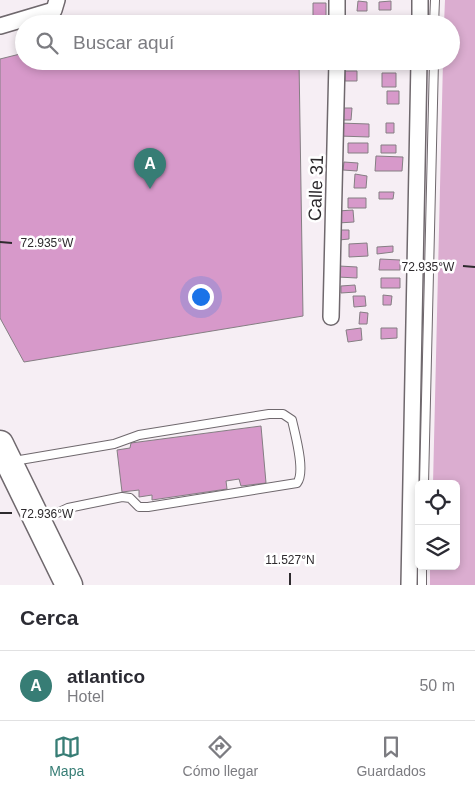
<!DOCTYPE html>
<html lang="es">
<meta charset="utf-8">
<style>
body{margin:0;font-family:Helvetica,sans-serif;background:#f7f7f7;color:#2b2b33}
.controls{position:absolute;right:15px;bottom:15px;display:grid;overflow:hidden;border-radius:8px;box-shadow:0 2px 8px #0003}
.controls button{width:45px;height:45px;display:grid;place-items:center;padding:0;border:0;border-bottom:1px solid #e1e1e2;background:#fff;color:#2b2b33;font:25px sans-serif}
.you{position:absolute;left:200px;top:296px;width:18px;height:18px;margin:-12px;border:4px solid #fff;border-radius:50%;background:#1a73e8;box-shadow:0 0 0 8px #1a73e833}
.badge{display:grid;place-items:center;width:32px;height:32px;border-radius:50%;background:#377d75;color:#fff;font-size:16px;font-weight:700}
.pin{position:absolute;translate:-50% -41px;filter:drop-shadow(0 1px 2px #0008)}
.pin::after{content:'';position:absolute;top:26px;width:18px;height:15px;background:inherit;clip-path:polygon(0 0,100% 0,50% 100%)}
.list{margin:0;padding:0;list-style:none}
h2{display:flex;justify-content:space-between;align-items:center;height:65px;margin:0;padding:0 20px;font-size:21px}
h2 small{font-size:16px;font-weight:400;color:#7c7c81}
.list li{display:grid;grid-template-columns:32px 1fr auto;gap:15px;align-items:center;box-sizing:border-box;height:70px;padding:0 20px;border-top:1px solid #e1e1e2}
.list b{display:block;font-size:19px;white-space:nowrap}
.list p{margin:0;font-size:16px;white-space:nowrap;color:#7c7c81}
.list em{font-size:16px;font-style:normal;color:#7c7c81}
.icon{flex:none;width:28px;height:28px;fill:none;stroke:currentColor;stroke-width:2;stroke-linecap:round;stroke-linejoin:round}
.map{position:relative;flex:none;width:475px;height:585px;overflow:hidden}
.search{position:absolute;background:#fff;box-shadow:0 2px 8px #0003;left:15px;right:15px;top:15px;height:55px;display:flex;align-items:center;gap:12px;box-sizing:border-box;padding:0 18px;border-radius:28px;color:#7c7c81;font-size:19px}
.sheet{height:135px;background:#fff}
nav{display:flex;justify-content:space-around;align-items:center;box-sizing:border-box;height:70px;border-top:1px solid #e1e1e2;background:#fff;font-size:14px;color:#7c7c81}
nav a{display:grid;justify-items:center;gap:2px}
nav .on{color:#377d75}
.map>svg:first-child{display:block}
</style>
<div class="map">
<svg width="475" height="585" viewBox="0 0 475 585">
<rect width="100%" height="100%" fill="#f6eef4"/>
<!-- green -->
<path fill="#dbadd0" d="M 445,0 L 475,0 L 475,585 L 430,585 L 430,566 L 456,566 L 456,484 L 433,484 L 443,61 L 451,61 L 451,24 L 444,24 Z"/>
<!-- building -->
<path fill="#d799ca" stroke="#857e83" d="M 358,1 L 367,2 L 367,11 L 357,11 Z
M 391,1 L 391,10 L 379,10 L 379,2 Z
M 313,3 L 326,3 L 326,23 L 313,23 Z
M 20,54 L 24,54 L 24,61 L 299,61 L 303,316 L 24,362 L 0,318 L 0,59 Z
M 342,61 L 356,61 L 356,65 L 342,66 Z
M 345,71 L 357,71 L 357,81 L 345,81 Z
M 382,73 L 396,73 L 396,87 L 382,87 Z
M 387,91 L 399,91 L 399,104 L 387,104 Z
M 340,108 L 352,108 L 351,120 L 340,120 Z
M 339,123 L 369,124 L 369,137 L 339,136 Z
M 386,123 L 394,123 L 394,133 L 386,133 Z
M 348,143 L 368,143 L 368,153 L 348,153 Z
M 381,145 L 396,145 L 396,153 L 381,153 Z
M 376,156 L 403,157 L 402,171 L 375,171 Z
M 344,162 L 358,163 L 357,171 L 343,170 Z
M 355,174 L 367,176 L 366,188 L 354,188 Z
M 379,192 L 394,192 L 393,199 L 379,199 Z
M 348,198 L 366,198 L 366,208 L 348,208 Z
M 353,210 L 354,222 L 338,223 L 338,211 Z
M 338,230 L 349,230 L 349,239 L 339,240 Z
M 367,243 L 368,256 L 349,257 L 349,244 Z
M 393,246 L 393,252 L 377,254 L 377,247 Z
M 380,259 L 400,260 L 400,270 L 379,270 Z
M 339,266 L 357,267 L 357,278 L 338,277 Z
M 381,278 L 400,278 L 400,288 L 381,288 Z
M 355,285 L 356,292 L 341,293 L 341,286 Z
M 383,295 L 392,296 L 391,305 L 383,305 Z
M 353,296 L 365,296 L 366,306 L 354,307 Z
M 360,312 L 368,313 L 367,324 L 359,324 Z
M 361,328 L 362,340 L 348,342 L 346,330 Z
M 381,328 L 397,328 L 397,338 L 381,339 Z
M 261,426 L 266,483 L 241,486 L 239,479 L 226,481 L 227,489 L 152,500 L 152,495 L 139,497 L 139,490 L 122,492 L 117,450 L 130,448 L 131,443 Z"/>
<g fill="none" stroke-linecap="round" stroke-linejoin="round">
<!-- lane casing -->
<g stroke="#6f686d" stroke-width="10">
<path id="lane" d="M 434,24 L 435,0
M 14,461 L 114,444 L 139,435 L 269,414 L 283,414 L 292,420 C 295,434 306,472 297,483 L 148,507 L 139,507 L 130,498 L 122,497 L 68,508 L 42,520
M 424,484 L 434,61
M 422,585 L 422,566"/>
</g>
<!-- street casing -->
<g stroke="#6f686d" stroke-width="18">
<path id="street" d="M 337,0 L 337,24
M 420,24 L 420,0
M 0,26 L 54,10 L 57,0
M 331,317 L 337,61
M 409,585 L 419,61"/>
</g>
<!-- highway casing -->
<g stroke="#6f686d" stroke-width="29">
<path id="highway" d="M 0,444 L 69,585"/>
</g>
<!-- lane -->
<use href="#lane" stroke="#fff" stroke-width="8"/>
<!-- street -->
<use href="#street" stroke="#fff" stroke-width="15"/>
<!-- highway -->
<use href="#highway" stroke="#fff" stroke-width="26"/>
</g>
<!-- ticks -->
<path fill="none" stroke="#2d2a2d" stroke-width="2" d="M 0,242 L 12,243M 463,266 L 475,267M 0,513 L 12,513M 290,585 L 290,573"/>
<g text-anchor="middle" stroke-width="5" stroke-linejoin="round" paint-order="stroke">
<!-- street labels -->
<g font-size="18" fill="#2d2a2d" stroke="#fff">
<text transform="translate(316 188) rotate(-88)" y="6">Calle 31</text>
</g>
</g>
<g font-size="12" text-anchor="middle" fill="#2d2a2d" stroke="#fff" stroke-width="5" stroke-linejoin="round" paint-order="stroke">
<text x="47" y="247">72.935°W</text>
<text x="428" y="271">72.935°W</text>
<text x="47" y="518">72.936°W</text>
<text x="290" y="564">11.527°N</text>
</g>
</svg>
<div class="controls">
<button><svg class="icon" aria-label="locate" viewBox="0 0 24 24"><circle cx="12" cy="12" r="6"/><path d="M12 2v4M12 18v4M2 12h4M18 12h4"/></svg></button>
<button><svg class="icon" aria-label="layers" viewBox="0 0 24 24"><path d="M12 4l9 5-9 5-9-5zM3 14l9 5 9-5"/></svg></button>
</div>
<div class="you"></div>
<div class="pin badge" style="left:150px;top:189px">A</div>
<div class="search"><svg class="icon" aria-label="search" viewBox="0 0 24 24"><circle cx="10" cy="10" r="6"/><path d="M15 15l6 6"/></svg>Buscar aquí</div>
</div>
<section class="sheet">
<h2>Cerca<small></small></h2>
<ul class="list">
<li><span class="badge">A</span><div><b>atlantico</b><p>Hotel</p></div><em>50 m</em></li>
</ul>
</section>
<nav>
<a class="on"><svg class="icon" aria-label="map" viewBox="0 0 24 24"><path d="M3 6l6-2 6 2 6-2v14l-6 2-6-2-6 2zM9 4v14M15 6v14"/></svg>Mapa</a>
<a><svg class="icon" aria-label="directions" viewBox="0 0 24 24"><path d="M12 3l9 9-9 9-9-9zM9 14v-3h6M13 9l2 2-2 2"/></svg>Cómo llegar</a>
<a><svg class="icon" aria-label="saved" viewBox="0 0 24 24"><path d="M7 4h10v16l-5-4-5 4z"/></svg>Guardados</a>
</nav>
